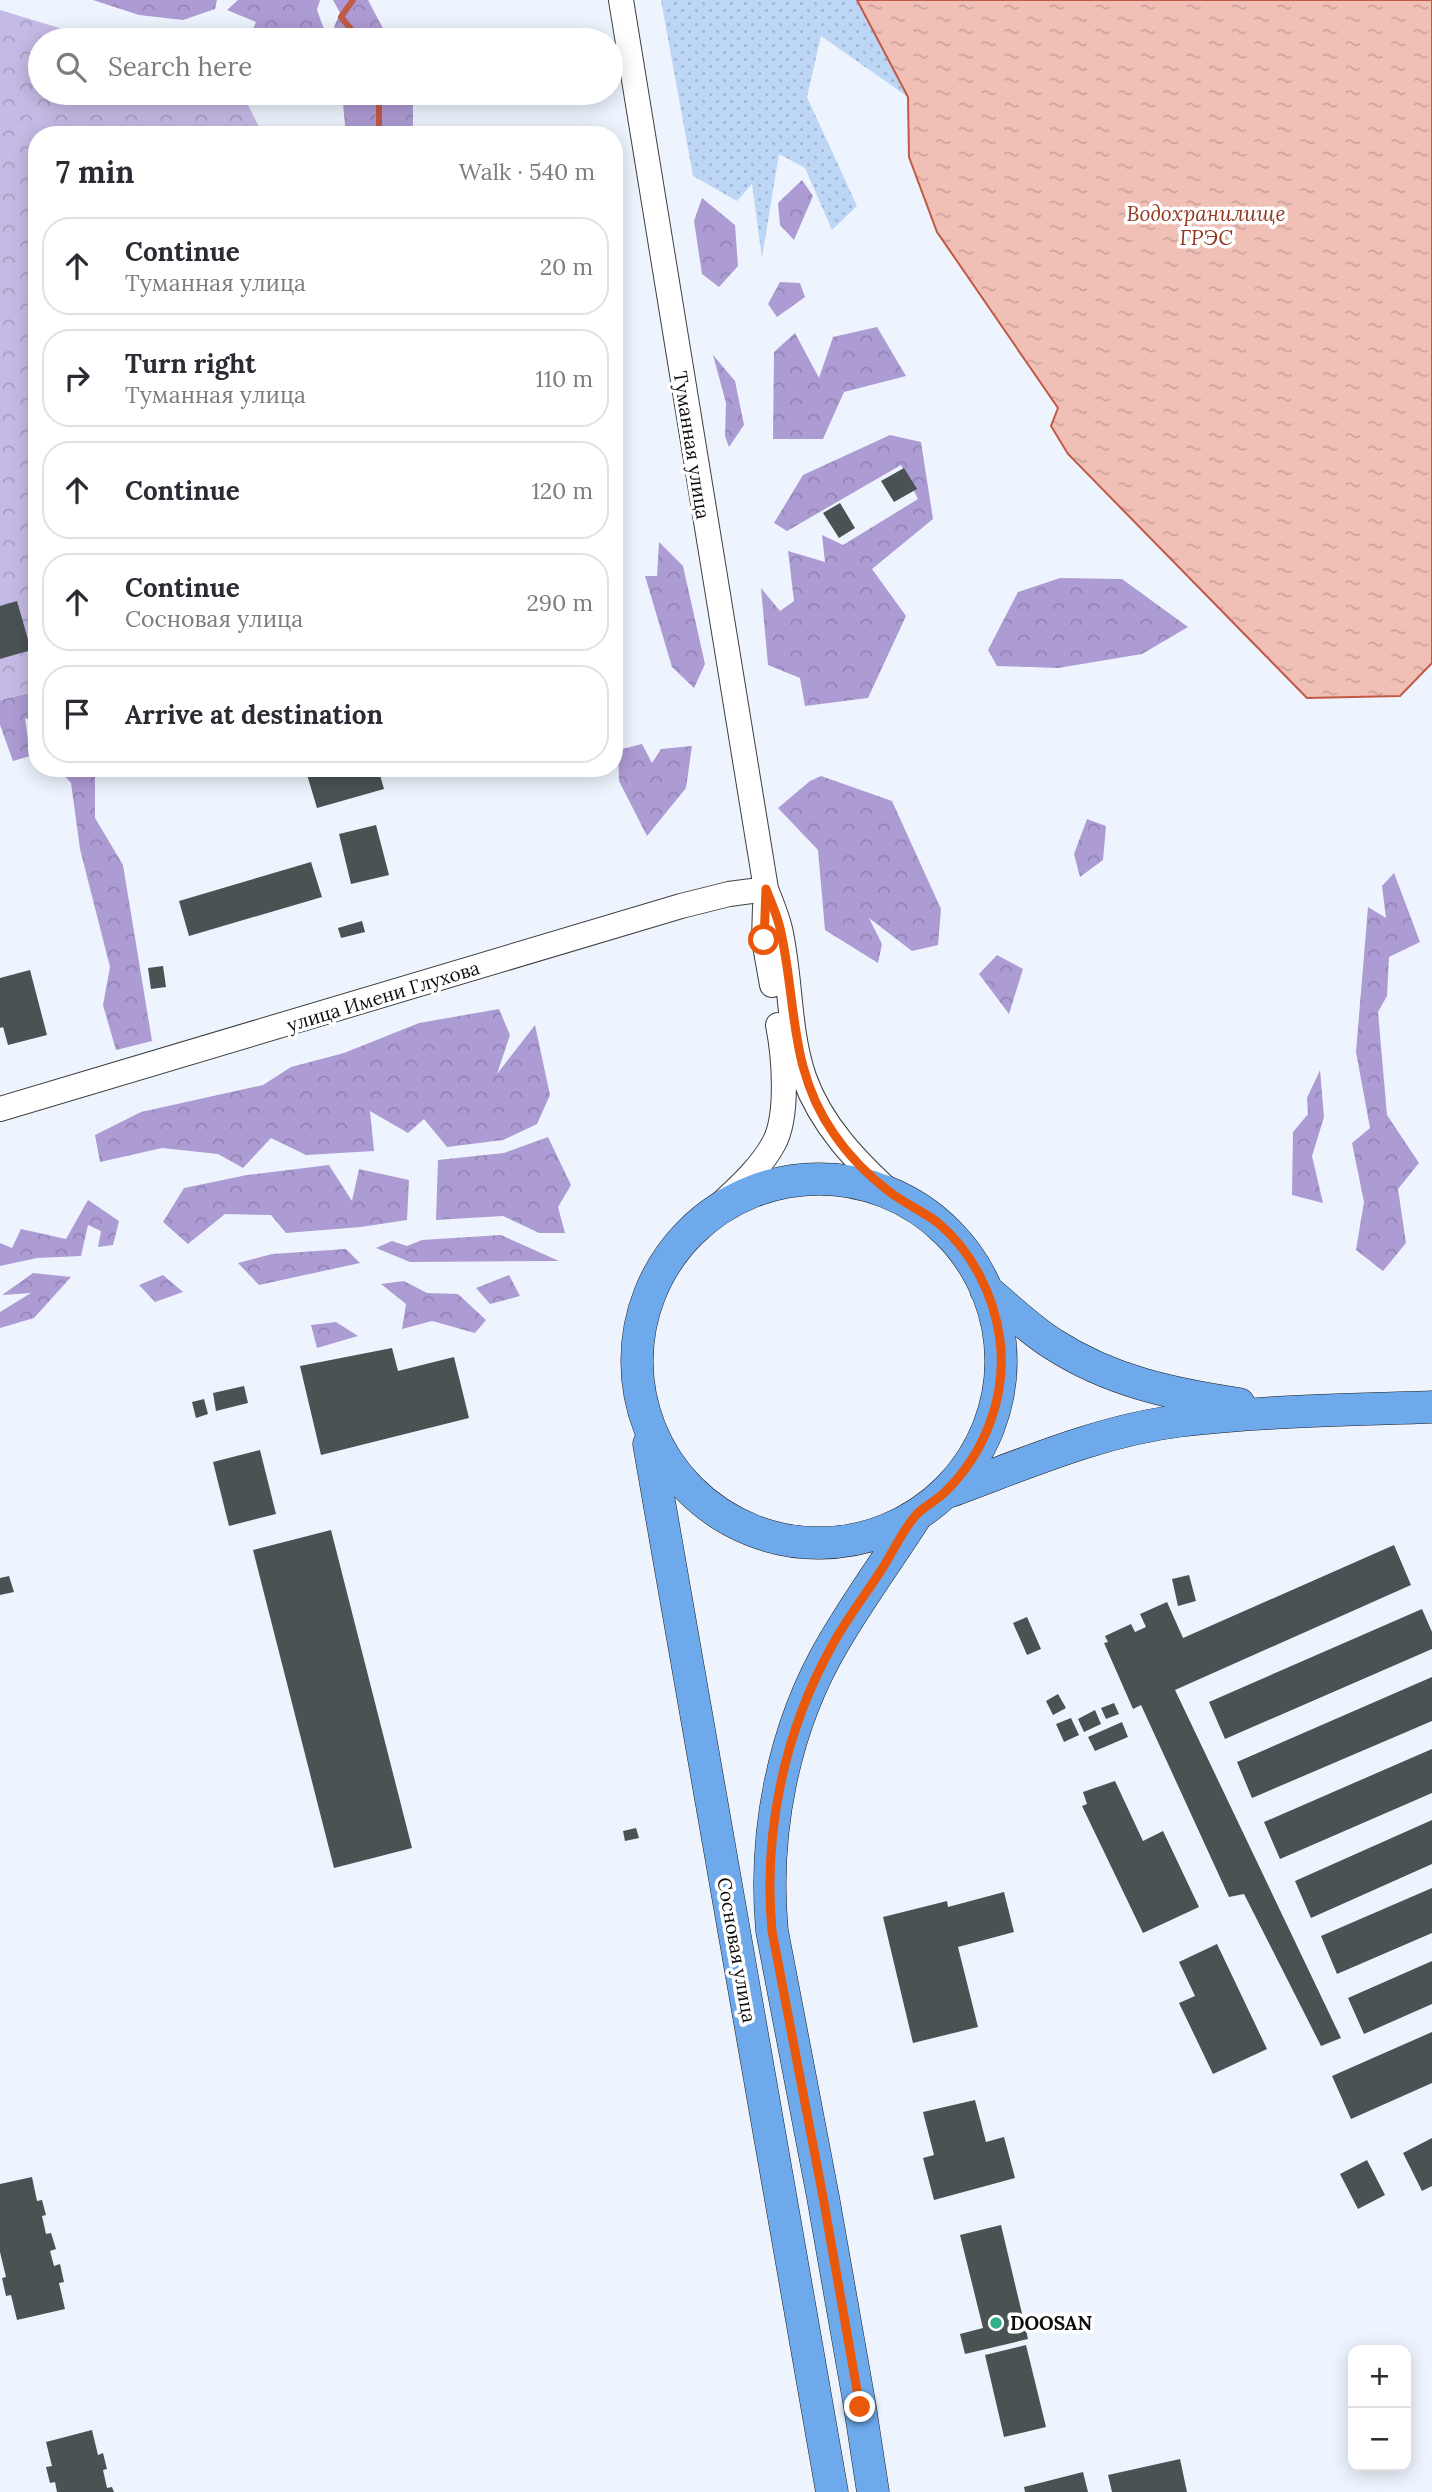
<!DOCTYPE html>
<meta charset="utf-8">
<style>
body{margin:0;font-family:Lora,serif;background:#f2f2f3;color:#2b2b33}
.controls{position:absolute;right:21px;bottom:21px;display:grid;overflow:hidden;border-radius:14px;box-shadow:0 4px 18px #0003}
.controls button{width:63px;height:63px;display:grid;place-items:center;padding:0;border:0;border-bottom:2px solid #e1e1e2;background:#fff;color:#2b2b33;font:35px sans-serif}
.stop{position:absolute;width:21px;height:21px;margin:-16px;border:5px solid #ea580c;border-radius:50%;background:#fff}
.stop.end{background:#ea580c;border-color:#fff;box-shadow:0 2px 7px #0008}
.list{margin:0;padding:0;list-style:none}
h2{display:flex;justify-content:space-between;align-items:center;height:91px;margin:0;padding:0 28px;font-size:30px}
h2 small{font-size:23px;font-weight:400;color:#7c7c81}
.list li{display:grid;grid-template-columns:46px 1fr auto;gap:21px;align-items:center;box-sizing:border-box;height:98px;margin:0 14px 14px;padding:0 14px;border:2px solid #e1e1e2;border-radius:28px}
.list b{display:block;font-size:26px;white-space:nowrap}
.list p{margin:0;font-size:23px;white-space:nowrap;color:#7c7c81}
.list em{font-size:23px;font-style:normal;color:#7c7c81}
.icon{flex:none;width:38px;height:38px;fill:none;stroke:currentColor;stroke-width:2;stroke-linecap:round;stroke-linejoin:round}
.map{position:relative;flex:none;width:1432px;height:2492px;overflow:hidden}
.search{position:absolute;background:#fff;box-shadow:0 4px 18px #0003;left:28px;top:28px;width:595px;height:77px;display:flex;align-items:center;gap:18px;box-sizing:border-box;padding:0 24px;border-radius:38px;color:#7c7c81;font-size:26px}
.panel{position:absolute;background:#fff;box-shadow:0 4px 18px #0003;left:28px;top:126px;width:595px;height:651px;border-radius:28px}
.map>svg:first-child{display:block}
</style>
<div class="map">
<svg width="1432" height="2492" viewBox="0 0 1432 2492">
<defs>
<pattern id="forest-crowns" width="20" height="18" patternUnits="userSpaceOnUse" patternTransform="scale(1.75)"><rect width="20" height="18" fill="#ad9bd4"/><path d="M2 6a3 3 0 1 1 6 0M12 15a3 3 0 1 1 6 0" fill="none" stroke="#9484b5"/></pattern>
<pattern id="sand-dots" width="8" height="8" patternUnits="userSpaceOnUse" patternTransform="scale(1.75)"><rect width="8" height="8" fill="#bed6f5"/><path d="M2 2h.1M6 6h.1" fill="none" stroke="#a2b6d1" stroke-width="1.8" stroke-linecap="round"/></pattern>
<pattern id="park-crowns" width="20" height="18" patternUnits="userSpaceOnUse" patternTransform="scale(1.75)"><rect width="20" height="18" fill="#c5bae5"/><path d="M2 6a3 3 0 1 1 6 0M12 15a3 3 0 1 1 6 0" fill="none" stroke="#a89fc3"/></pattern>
<pattern id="water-ripples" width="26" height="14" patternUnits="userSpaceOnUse" patternTransform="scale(1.75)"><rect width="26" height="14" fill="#f0bfb6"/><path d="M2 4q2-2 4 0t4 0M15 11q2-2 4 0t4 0" fill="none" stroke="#cda39b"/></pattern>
</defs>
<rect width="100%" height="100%" fill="#edf4fd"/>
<!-- forest -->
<path fill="url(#forest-crowns)" d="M 93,0 L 217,0 L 215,9 L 183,20 L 139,15 Z
M 238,0 L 320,0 L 317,10 L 328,40 L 248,40 L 256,22 L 227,10 Z
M 333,0 L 368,0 L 389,40 L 336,40 L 334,27 L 340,13 Z
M 342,93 L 409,93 L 413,103 L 413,135 L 346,135 Z
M 802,180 L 813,196 L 794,240 L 780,225 L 778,203 Z
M 702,198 L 735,225 L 738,266 L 719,287 L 702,274 L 694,221 Z
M 780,282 L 800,283 L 805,297 L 777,317 L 768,304 Z
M 877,327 L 906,376 L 844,392 L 823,439 L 773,439 L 774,352 L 795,333 L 819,378 L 833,337 Z
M 713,355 L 735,381 L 744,425 L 729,447 L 725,436 L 726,403 Z
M 890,435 L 921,442 L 933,519 L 872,569 L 906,616 L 868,698 L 805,706 L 800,678 L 768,665 L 761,588 L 780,611 L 794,601 L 788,551 L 825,562 L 822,535 L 843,545 L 918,499 L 901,465 L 787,531 L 774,523 L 803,475 Z
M 659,542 L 683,566 L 705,664 L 694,688 L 672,667 L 645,576 L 657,576 Z
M 1060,578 L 1122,579 L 1188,627 L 1142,654 L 1058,668 L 997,666 L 988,650 L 1018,592 Z
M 37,691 L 37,723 L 25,718 L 30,756 L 13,761 L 0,725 L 0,700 Z
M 642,744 L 652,763 L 661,749 L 692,746 L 686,788 L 647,836 L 619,781 L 618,750 Z
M 58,768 L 95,768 L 95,818 L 123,865 L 152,1041 L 116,1050 L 103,1005 L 110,967 L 80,849 L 71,783 Z
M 821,776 L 892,801 L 941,909 L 938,945 L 912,951 L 869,918 L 882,944 L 878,963 L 825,930 L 818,850 L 778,808 L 810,781 Z
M 1087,819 L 1106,826 L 1103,860 L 1080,877 L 1074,854 Z
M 1394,873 L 1420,942 L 1389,957 L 1387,996 L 1378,1012 L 1387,1115 L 1419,1163 L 1398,1189 L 1406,1243 L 1383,1271 L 1356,1250 L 1364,1202 L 1352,1143 L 1370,1128 L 1356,1052 L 1368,907 L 1386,918 L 1382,886 Z
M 997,955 L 1023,969 L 1009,1014 L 979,974 Z
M 499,1009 L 510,1035 L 497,1074 L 535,1025 L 550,1095 L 537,1124 L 503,1140 L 447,1147 L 424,1119 L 408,1133 L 370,1111 L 374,1151 L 306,1155 L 271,1138 L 243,1168 L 218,1154 L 162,1148 L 100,1162 L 95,1135 L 141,1112 L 263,1085 L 291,1067 L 344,1053 L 419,1023 Z
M 1320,1070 L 1324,1117 L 1312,1156 L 1323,1203 L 1292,1195 L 1293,1132 L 1308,1114 L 1307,1098 Z
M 548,1137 L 571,1185 L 558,1207 L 565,1233 L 539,1233 L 503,1216 L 436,1220 L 438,1160 L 504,1153 Z
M 329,1165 L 352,1201 L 359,1169 L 409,1180 L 407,1220 L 361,1227 L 286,1233 L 271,1215 L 225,1214 L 188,1244 L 163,1222 L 184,1188 L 247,1175 Z
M 88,1200 L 119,1221 L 113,1245 L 98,1247 L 101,1231 L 88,1225 L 81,1256 L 37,1258 L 0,1266 L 0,1243 L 12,1248 L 21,1229 L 66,1239 Z
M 501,1235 L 559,1261 L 410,1262 L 376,1248 L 392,1241 L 407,1246 L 422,1240 Z
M 346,1249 L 360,1263 L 259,1285 L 238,1263 L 272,1254 Z
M 33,1273 L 71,1277 L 34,1318 L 0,1328 L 0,1312 L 31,1293 L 2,1295 Z
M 163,1275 L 183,1292 L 155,1302 L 139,1285 Z
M 509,1275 L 520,1296 L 490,1304 L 476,1288 Z
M 404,1281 L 427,1293 L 458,1294 L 486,1320 L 475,1333 L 432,1321 L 402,1329 L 406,1304 L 381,1284 Z
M 336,1322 L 358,1336 L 317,1348 L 311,1325 Z"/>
<!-- sand -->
<path fill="url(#sand-dots)" d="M 661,0 L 857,0 L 908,97 L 821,36 L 807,97 L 857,206 L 832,230 L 805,168 L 779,154 L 762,258 L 752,184 L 737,201 L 693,176 Z"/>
<!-- park -->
<path fill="url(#park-crowns)" d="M 0,10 L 99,40 L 40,40 L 40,93 L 242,93 L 263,135 L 37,135 L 37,691 L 0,700 Z"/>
<!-- water -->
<path fill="url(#water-ripples)" stroke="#c15a44" stroke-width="2" d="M 857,0 L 1432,0 L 1432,663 L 1400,696 L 1307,698 L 1068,454 L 1051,426 L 1058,408 L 937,232 L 909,157 L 908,97 Z"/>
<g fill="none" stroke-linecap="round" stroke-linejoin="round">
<!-- stream -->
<path stroke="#c15a44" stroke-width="6" d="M 353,0 L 341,17 L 360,40
M 379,93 L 379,129 L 385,135"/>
</g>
<!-- building -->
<path fill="#4a5254" d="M 904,468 L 917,489 L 894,502 L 881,481 Z
M 840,503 L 855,528 L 839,538 L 823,513 Z
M 17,601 L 31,650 L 0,659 L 0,606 Z
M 305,768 L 378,768 L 384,789 L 317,808 Z
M 376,825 L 389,875 L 351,884 L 339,834 Z
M 311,862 L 322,897 L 189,936 L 179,901 Z
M 362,921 L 365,932 L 341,938 L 338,928 Z
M 163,966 L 166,987 L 151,989 L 148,968 Z
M 30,970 L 47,1035 L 8,1045 L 3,1027 L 0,1028 L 0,978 Z
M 392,1348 L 398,1371 L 454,1357 L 469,1418 L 321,1455 L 300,1366 Z
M 244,1386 L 248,1403 L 216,1411 L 213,1393 Z
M 204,1399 L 208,1414 L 196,1418 L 192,1402 Z
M 260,1450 L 276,1514 L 229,1526 L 213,1462 Z
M 331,1530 L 412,1848 L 334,1868 L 253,1550 Z
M 1394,1545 L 1411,1585 L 1175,1690 L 1341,2038 L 1321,2046 L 1244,1894 L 1229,1897 L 1141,1705 L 1133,1709 L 1104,1643 L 1108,1642 L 1105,1636 L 1131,1624 L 1135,1632 L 1146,1627 L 1140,1614 L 1167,1602 L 1183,1638 Z
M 1189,1575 L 1196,1601 L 1178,1606 L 1172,1579 Z
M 9,1576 L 14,1592 L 0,1595 L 0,1578 Z
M 1422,1609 L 1432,1632 L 1432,1649 L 1225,1739 L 1209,1702 Z
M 1027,1617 L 1041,1649 L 1027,1655 L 1013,1623 Z
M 1432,1677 L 1432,1721 L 1252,1798 L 1237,1762 Z
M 1058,1694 L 1066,1708 L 1053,1715 L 1046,1701 Z
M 1114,1703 L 1119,1714 L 1106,1719 L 1101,1708 Z
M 1095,1710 L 1101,1724 L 1084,1732 L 1078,1719 Z
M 1071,1718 L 1079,1735 L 1064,1742 L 1056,1724 Z
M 1122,1722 L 1128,1737 L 1095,1751 L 1088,1737 Z
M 1432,1749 L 1432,1793 L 1280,1859 L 1264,1822 Z
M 1115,1781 L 1143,1841 L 1163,1831 L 1199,1907 L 1143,1933 L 1082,1806 L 1087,1804 L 1083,1792 Z
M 1432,1820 L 1432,1864 L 1311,1918 L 1295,1881 Z
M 636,1828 L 639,1838 L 625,1841 L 623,1831 Z
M 1432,1888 L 1432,1933 L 1337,1974 L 1321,1936 Z
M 1004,1892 L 1014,1932 L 958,1947 L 978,2027 L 913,2043 L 883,1917 L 947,1901 L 948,1907 Z
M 1217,1944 L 1267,2049 L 1213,2074 L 1179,2003 L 1195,1996 L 1179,1962 Z
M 1432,1961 L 1432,2004 L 1364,2034 L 1348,1998 Z
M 1432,2032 L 1432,2083 L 1351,2119 L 1332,2076 Z
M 975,2100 L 986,2142 L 1004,2137 L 1015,2178 L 934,2200 L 923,2158 L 934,2155 L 923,2112 Z
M 1432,2138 L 1432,2186 L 1422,2191 L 1403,2153 Z
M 1367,2160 L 1385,2195 L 1358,2209 L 1340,2174 Z
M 32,2177 L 37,2201 L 42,2200 L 46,2215 L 42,2216 L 46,2234 L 51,2233 L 56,2249 L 50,2251 L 54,2266 L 60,2264 L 64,2282 L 59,2283 L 65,2309 L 17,2320 L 11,2295 L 6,2296 L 2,2278 L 6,2277 L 0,2252 L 0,2184 Z
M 1001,2225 L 1028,2339 L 965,2354 L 960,2334 L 983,2328 L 960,2235 Z
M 1026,2345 L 1046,2427 L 1004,2437 L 985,2355 Z
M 92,2430 L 98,2455 L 103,2453 L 107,2469 L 103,2470 L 107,2488 L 112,2487 L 114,2492 L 57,2492 L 55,2482 L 50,2483 L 46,2467 L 52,2466 L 46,2442 Z
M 1180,2459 L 1187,2492 L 1112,2492 L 1108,2475 Z
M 1083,2472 L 1088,2492 L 1025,2492 L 1024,2487 Z"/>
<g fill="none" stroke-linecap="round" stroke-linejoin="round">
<!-- minor casing -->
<g stroke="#3f3f3f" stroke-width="26">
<path id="minor" d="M 621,0 L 766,889 C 771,902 777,916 780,929 C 791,977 788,1030 804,1077 C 821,1125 856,1161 893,1195
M 765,907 L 764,940 L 772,985
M 0,1109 L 681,906 L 729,894 L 766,889
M 704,1220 C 728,1196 758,1173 774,1143 C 789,1115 784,1055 778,1025"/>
</g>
<!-- major casing -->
<g stroke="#1d1d1d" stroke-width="33">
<path id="major" d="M637 1361a182 182 0 1 1 364 0a182 182 0 1 1-364 0Z
M 986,1290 C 1008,1308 1029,1329 1053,1344 C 1110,1381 1172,1394 1239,1404
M 649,1444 L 832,2492
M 945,1493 C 1020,1466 1098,1431 1178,1421 C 1261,1411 1348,1410 1432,1407
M 873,2492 L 860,2407 L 823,2197 L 772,1931 C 763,1833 783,1728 834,1642 C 859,1599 889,1558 916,1516"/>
</g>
<!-- minor -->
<use href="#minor" stroke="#fff" stroke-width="24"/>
<!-- major -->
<use href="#major" stroke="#6ea9ec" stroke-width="32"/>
</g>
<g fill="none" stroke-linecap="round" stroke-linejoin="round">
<!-- route -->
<path stroke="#ea580c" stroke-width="9" d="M 764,940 L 766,889 C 771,902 777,915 780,928 C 797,1000 788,1069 834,1134 C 849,1156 870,1177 891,1193 C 906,1204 922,1211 937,1222 C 972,1251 994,1295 1000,1340 C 1007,1396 985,1453 945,1492 C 937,1500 925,1506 917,1514 C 903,1529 893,1552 882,1569 C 866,1594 847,1618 833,1644 C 784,1731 763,1833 772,1931 L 823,2197 L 860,2407"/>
</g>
<!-- markers -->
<circle fill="#31af8d" stroke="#fff" stroke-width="2.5" cx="996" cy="2323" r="7"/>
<g text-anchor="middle" stroke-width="7" stroke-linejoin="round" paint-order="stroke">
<!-- street labels -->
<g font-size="19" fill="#0c0c0c" stroke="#fff">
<text transform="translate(692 445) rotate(81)" y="7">Туманная улица</text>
<text transform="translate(383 996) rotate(-17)" y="7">улица Имени Глухова</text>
<text transform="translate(737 1950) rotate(80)" y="7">Сосновая улица</text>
</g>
<!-- poi labels -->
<g font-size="19" font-weight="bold" fill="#0c0c0c" stroke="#fff" text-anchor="start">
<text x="1010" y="2330">DOOSAN</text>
</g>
<!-- water labels -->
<g font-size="21" font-style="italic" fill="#923921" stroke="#fff">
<text x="1206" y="221">Водохранилище<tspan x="1206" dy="24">ГРЭС</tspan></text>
</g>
</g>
</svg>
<div class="controls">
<button>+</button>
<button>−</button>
</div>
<div class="stop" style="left:764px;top:940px"></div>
<div class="stop end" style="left:860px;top:2407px"></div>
<div class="search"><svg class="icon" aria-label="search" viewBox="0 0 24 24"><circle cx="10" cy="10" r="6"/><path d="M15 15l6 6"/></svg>Search here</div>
<section class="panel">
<h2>7 min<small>Walk · 540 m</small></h2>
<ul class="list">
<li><svg class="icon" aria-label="ahead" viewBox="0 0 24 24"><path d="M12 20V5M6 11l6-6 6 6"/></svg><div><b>Continue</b><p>Туманная улица</p></div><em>20 m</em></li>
<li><svg class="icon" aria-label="right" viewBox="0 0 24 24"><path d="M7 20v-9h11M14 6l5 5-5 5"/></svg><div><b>Turn right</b><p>Туманная улица</p></div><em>110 m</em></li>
<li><svg class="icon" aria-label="ahead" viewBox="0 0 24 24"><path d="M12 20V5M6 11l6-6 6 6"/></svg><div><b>Continue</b></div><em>120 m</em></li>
<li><svg class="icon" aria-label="ahead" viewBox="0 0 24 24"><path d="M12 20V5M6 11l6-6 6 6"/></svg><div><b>Continue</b><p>Сосновая улица</p></div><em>290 m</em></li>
<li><svg class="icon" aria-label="arrive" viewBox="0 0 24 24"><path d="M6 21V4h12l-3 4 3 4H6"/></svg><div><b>Arrive at destination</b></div></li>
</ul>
</section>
</div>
